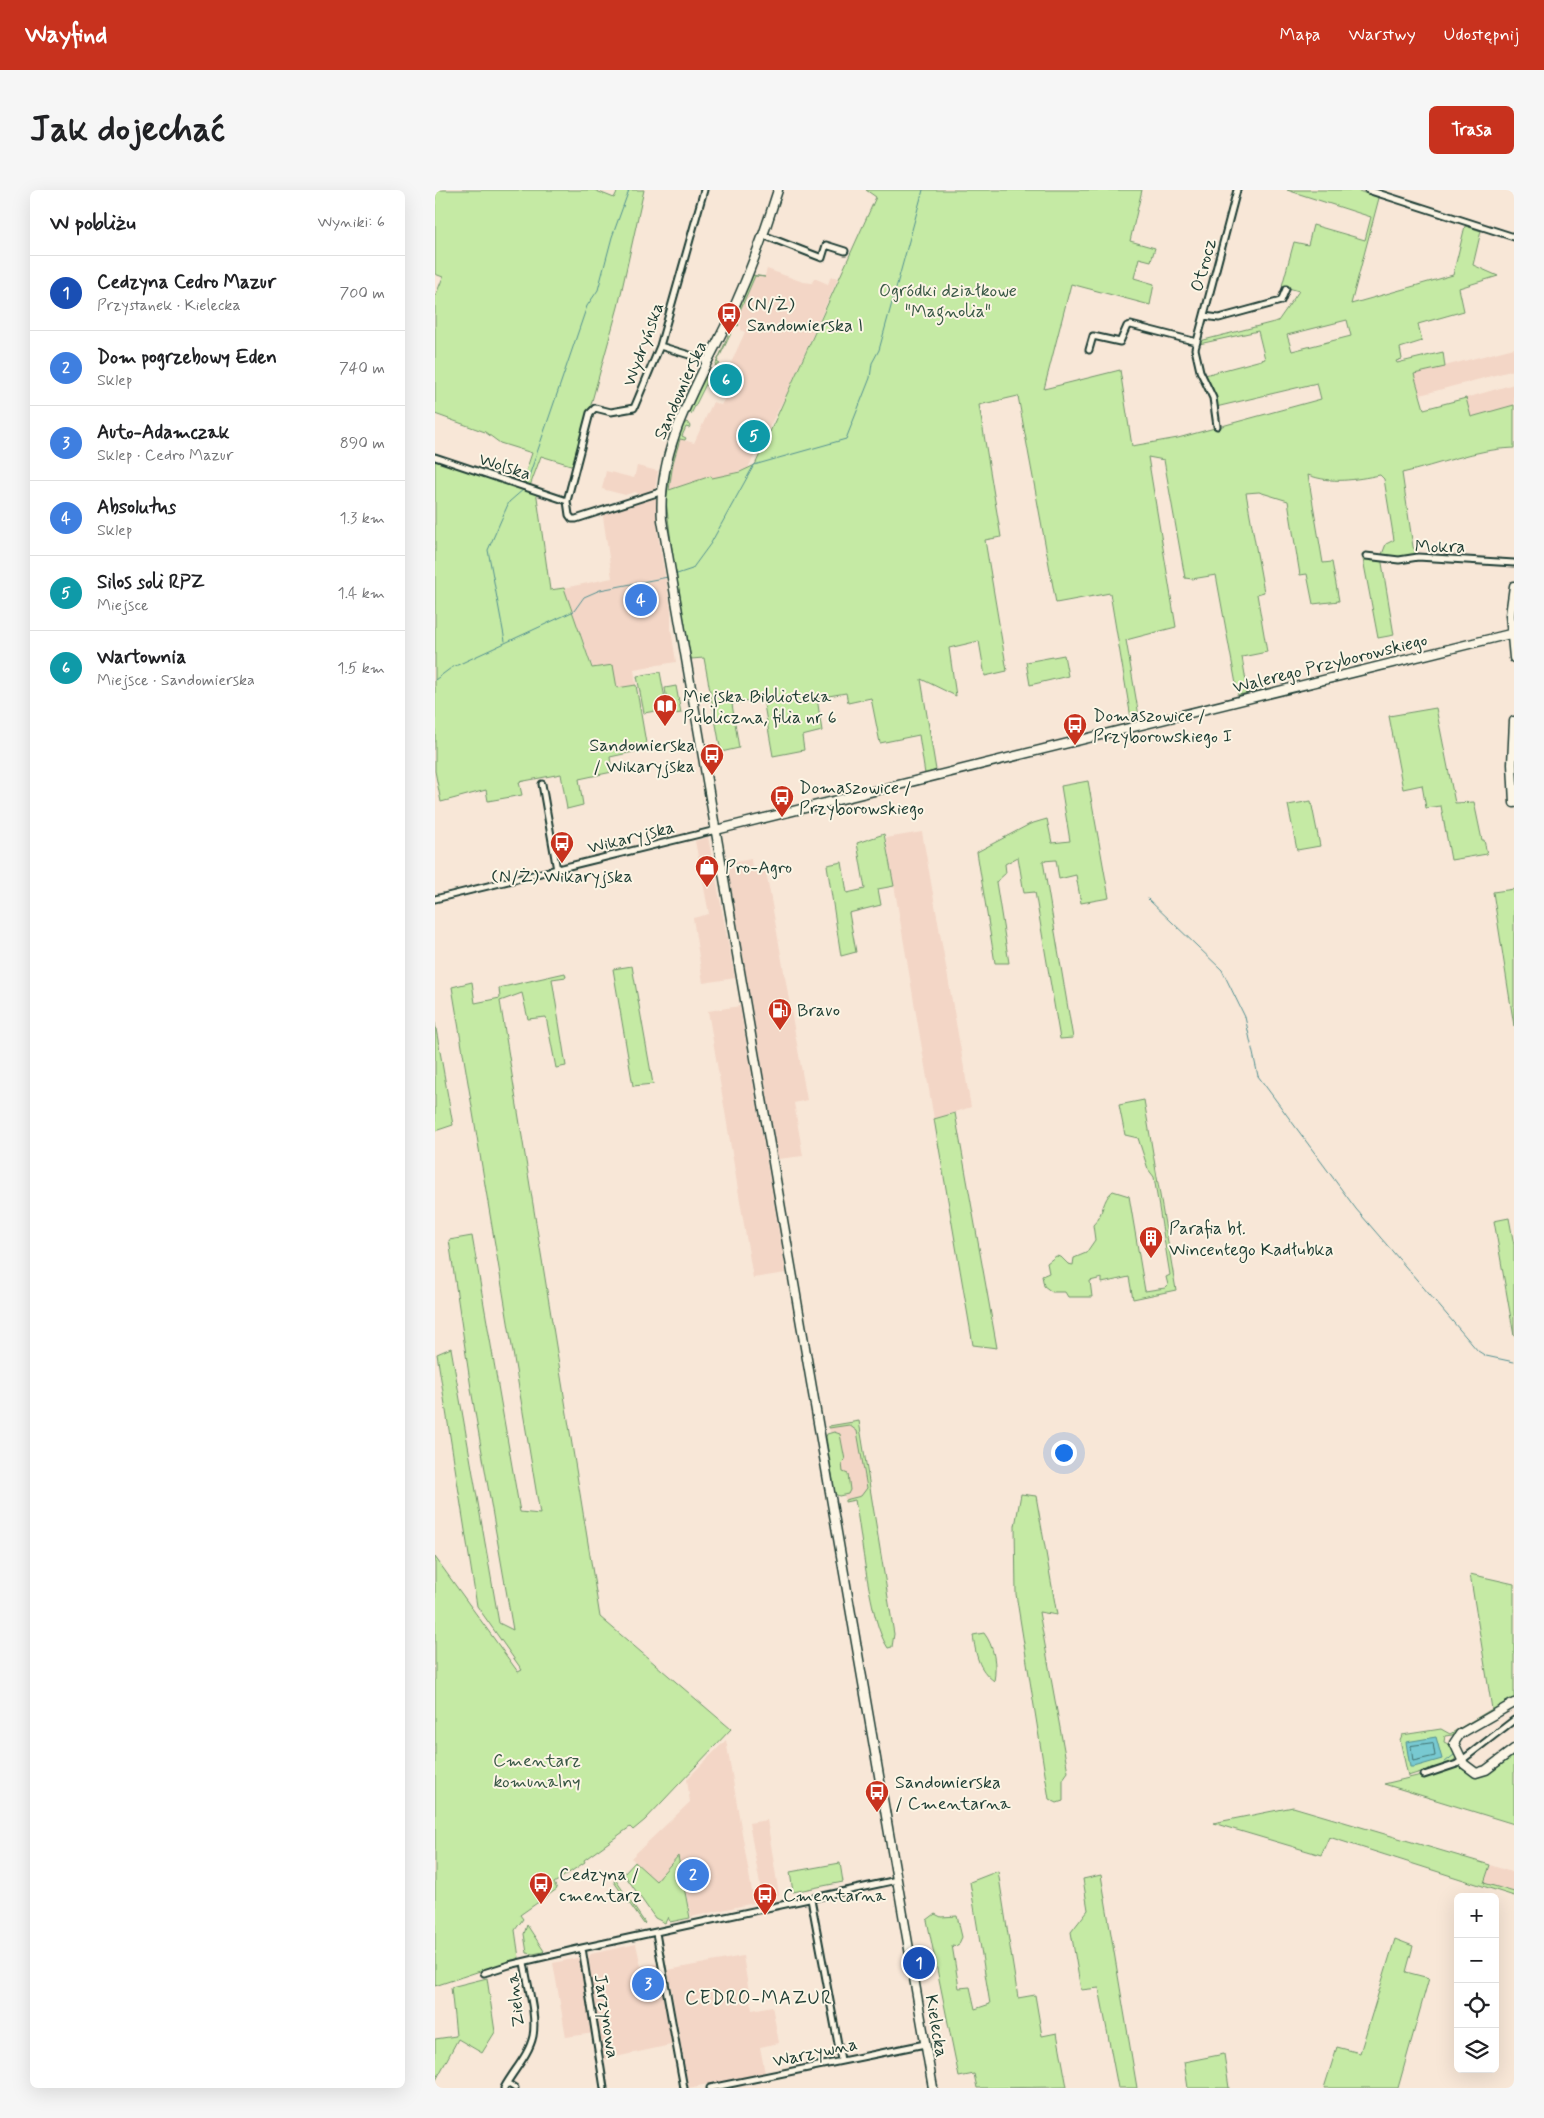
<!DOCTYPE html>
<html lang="pl">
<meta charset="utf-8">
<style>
body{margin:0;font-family:Mynerve,sans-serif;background:#f6f6f6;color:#202124}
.controls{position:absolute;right:15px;bottom:15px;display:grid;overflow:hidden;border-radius:8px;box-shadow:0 5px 20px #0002}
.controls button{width:45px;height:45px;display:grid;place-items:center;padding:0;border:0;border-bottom:1px solid #e0e0e0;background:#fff;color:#202124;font:25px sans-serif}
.you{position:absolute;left:628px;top:1262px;width:18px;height:18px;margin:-12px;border:4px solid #fff;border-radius:50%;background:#1a73e8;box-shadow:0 0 0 8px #1a73e833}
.badge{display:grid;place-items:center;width:32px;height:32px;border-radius:50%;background:#c8321e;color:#fff;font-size:16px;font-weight:700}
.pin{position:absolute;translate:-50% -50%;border:2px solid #fff;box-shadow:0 1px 5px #0006}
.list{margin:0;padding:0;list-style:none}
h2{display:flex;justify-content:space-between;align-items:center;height:65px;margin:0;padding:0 20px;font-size:21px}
h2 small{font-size:16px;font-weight:400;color:#757577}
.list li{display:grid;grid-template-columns:32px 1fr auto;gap:15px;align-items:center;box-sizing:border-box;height:75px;padding:0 20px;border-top:1px solid #e0e0e0}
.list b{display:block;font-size:19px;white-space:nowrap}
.list p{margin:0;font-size:16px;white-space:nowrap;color:#757577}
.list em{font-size:16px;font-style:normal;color:#757577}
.icon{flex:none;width:28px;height:28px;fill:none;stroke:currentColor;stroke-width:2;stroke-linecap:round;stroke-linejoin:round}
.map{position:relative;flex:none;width:1079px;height:1898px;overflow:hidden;border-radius:8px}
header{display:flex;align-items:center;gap:30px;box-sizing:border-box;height:70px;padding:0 25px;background:#c8321e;color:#fff}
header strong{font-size:24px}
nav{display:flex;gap:28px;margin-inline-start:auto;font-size:18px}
.intro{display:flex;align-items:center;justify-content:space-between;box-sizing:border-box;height:120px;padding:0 30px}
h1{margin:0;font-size:35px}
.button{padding:12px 22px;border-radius:8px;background:#c8321e;color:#fff;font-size:18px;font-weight:700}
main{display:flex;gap:30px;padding:0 30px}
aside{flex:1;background:#fff;border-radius:8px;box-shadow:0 5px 20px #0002}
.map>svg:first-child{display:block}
</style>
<header>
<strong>Wayfind</strong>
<nav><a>Mapa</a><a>Warstwy</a><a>Udostępnij</a></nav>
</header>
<div class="intro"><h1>Jak dojechać</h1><a class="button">Trasa</a></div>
<main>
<aside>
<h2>W pobliżu<small>Wyniki: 6</small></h2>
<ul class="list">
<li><span class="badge" style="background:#1a4fb4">1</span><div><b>Cedzyna Cedro Mazur</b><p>Przystanek · Kielecka</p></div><em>700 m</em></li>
<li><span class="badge" style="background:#3f7fe0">2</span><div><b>Dom pogrzebowy Eden</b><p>Sklep</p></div><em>740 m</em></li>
<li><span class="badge" style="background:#3f7fe0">3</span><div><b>Auto-Adamczak</b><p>Sklep · Cedro Mazur</p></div><em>890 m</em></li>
<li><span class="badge" style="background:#3f7fe0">4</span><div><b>Absolutus</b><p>Sklep</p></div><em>1.3 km</em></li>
<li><span class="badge" style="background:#0f9aa8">5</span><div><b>Silos soli RPZ</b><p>Miejsce</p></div><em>1.4 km</em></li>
<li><span class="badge" style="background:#0f9aa8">6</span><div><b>Wartownia</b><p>Miejsce · Sandomierska</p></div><em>1.5 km</em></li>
</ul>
</aside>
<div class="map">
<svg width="1079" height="1898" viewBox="0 0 1079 1898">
<rect width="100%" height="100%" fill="#f8e7d7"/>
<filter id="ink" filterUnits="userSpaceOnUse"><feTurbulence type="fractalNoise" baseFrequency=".02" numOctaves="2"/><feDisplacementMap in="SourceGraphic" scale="10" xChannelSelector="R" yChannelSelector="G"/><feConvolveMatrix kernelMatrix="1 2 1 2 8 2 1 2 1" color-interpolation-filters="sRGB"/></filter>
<g filter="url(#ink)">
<!-- built -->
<path fill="#f3d6c6" d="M 332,79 L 368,92 L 377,93 L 379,88 L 393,94 L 396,86 L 403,88 L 351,205 L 313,278 L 293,285 L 277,289 L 276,286 L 234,300 L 238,273 L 245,249 L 259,253 L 278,212 L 286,215 L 290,208 L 282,204 L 310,142 L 306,140 L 306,136 L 300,133 L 320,86 L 329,88 Z
M 1079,158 L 1079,180 L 985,205 L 979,184 Z
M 1079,194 L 1079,215 L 1036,227 L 1031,208 Z
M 202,276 L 223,281 L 220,301 L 207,305 L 200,302 L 190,305 L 167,299 L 171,281 L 199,288 Z
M 221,303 L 223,345 L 236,420 L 236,439 L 241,472 L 199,479 L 201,495 L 182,498 L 158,478 L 129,398 L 177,388 L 167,320 Z
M 487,642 L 536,917 L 499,929 L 451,648 Z
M 273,647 L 300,788 L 268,793 L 258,728 L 274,724 L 260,651 Z
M 316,669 L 317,679 L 328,677 L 329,681 L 331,681 L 372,910 L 359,913 L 368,966 L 343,969 L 292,674 Z
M 305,816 L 351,1083 L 318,1088 L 273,821 Z
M 424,1231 L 437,1307 L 410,1312 L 409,1300 L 405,1300 L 394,1236 Z
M 291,1550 L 319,1713 L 256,1727 L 245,1669 L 223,1693 L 196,1668 L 255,1612 L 252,1589 Z
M 332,1630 L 344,1705 L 330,1708 L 327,1706 L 314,1633 Z
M 1055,1675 L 1079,1683 L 1079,1702 L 1048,1693 Z
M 201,1754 L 206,1776 L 226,1773 L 240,1854 L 167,1870 L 151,1770 L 156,1764 Z
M 308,1766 L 317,1820 L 337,1816 L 344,1853 L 325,1857 L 330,1883 L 253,1898 L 233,1780 Z
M 142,1768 L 147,1770 L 159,1843 L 131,1847 L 118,1773 Z"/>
<!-- green -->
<path fill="#c5eaa4" stroke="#72946c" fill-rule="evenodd" d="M 0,0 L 159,0 L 179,8 L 183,0 L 209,0 L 183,117 L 139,276 L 106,266 L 95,296 L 87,293 L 97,263 L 65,253 L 50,242 L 0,224 L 0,107 L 8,87 L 0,84 Z
M 431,0 L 707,0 L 695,51 L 720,58 L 716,71 L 704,68 L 699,88 L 719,94 L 715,115 L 636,94 L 609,199 L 685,180 L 697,256 L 743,248 L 886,209 L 882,193 L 781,217 L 778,199 L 770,185 L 830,169 L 823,141 L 764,154 L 765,151 L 843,131 L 864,101 L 847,96 L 859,52 L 873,55 L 878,35 L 930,50 L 936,27 L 852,0 L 921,0 L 944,8 L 916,114 L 1018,85 L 1030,36 L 1046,41 L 1038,75 L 1063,86 L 1024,98 L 1029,121 L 983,134 L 987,151 L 965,158 L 967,169 L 961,171 L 962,173 L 1008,162 L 1010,177 L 979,184 L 989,219 L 1031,208 L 1036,227 L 1079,215 L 1079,258 C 1040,259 1004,275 967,283 L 978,357 L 983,367 L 946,367 L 959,445 L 943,448 L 927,364 L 946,367 L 951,354 L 959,350 L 949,289 L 945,285 C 919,290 897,294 873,285 L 888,373 L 897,372 L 904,411 L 878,414 L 872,384 L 865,385 L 853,311 L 824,302 L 811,303 L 829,402 L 822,404 L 832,462 L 807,467 L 813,503 L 803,505 L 781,385 L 757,389 L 750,388 L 729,270 L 713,267 L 741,437 L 691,450 L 705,532 L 697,534 L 675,403 L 621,413 L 583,206 L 544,215 L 566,347 L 550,350 L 572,481 L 550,486 L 544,451 L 514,458 L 521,506 L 486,489 L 501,580 L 490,584 L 484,545 L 445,553 L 436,508 L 413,513 L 411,503 L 382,508 L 387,541 L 367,546 L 369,560 L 338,566 L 328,509 L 297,514 L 304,558 L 286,562 L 269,468 L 256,469 L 238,368 L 231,311 L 237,266 L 247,235 L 252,232 L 255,236 L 254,238 L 251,237 L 247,246 L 251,248 L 250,250 L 245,249 L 238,273 L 234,300 L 276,286 L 277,288 L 305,282 L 320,275 L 441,7 ZM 912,130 L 916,146 L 857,161 L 852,145 Z
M 317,85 L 330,87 L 320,86 L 300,132 L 304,135 L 303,136 L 300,135 L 282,172 L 285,174 L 280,176 L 282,171 C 296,142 304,115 317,85 Z
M 274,180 L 278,181 L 279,185 L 276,184 L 256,224 L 253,221 Z
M 0,267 L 101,300 L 115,400 L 129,398 L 157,478 L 178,475 L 182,498 L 201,495 L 212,559 L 175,567 L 177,582 L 144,589 L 148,615 L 132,619 L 126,584 L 84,592 L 87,605 L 53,611 L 51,600 L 6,612 L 0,581 Z
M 629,465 L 633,486 L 595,495 L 591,472 Z
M 225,482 L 232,519 L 209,523 L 202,486 Z
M 241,496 L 246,523 L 234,525 L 230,498 Z
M 1001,518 L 1020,613 L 1039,612 L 1047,650 L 1049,650 L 1052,664 L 1016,670 L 1006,616 L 991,618 L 987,595 L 968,599 L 954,526 Z
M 653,591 L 674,708 L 646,713 L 641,685 L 624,689 L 621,670 L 608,671 L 638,848 L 625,849 L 600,702 L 589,703 L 583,667 L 570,674 L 571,683 L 561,692 L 574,773 L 560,773 L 542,662 L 595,634 L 612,629 L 617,653 L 635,651 L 626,596 Z
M 876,611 L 885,656 L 862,660 L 853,615 Z
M 449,644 L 459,696 L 443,699 L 446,715 L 414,723 L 421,762 L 406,766 L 392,675 L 407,672 L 412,703 L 430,699 L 422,653 Z
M 1079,699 L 1079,836 L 1058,702 Z
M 197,776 L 218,894 L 198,896 L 178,779 Z
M 130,783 L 131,787 L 117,789 L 131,876 L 121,878 L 111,827 L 93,829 L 87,803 L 65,811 L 165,1427 L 296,1539 L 210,1630 L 198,1640 L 195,1637 L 149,1670 L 150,1672 L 119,1693 L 122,1699 L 85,1725 L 88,1729 L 80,1740 L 84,1768 L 0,1796 L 0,1367 L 83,1482 L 87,1480 L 42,1416 L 2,1164 L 16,1158 L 64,1433 L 78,1440 L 37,1205 L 14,1050 L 37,1046 L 85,1322 L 105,1324 L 17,797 L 37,792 L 40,813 L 65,808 L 64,798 Z
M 0,833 L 18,935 L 0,941 Z
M 709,910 L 741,1100 L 698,1109 L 694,1087 L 667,1093 L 667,1088 L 655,1091 L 657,1107 L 633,1107 L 630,1102 L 617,1102 L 609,1096 L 607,1086 L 614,1083 L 612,1073 L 621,1066 L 626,1067 L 633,1074 L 638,1075 L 639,1068 L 651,1063 L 660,1050 L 658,1035 C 669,1025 667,1009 678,1001 L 694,1006 L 710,1101 L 730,1098 L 733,1095 L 731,1087 L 735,1085 L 719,987 L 713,979 L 703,948 L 690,945 L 684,915 Z
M 520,923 L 562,1158 L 538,1155 L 499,929 Z
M 1074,1028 L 1079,1055 L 1079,1146 L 1059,1031 Z
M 424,1231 L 459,1444 L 457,1457 L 453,1458 C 434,1431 427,1346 420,1310 L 410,1312 L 410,1310 L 426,1306 L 432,1298 L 422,1241 L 414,1235 L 394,1238 L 394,1236 Z
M 399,1242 L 405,1244 L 410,1270 L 407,1273 L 408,1282 L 413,1284 L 415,1300 L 413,1304 L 404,1306 L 400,1304 L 391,1247 L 392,1244 Z
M 586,1304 L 601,1306 L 622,1425 L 604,1422 L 633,1582 L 628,1589 L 628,1611 L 622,1613 L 614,1609 L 581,1404 L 580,1336 Z
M 1035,1384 L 1079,1394 L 1079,1510 L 1017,1545 L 1010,1546 L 1009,1552 L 1017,1556 L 1022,1566 L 1018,1572 L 973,1586 L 965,1550 L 967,1545 L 1006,1539 L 1015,1544 L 1057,1519 Z
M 549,1443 C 559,1456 562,1475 559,1491 C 543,1479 541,1465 538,1445 Z
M 1079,1562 L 1079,1634 L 949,1594 L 1011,1579 L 1022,1574 L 1036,1585 L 1044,1586 Z
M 858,1617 L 1055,1675 L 1049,1693 L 1079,1702 L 1079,1706 L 894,1647 L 886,1665 L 778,1633 Z
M 243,1666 L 255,1728 L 235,1732 L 233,1727 L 230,1733 L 220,1728 L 189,1684 L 200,1672 L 221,1691 Z
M 405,1673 L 408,1692 L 358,1702 L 355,1682 Z
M 563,1681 L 583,1808 L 600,1805 L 607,1846 L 622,1843 L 632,1897 L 542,1898 L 539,1884 L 524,1887 L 492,1730 L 500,1724 L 506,1727 L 522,1726 L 527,1747 L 523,1756 L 517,1755 L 524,1798 L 535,1797 L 540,1819 L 555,1814 L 535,1692 Z
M 666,1685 L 702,1898 L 683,1898 L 664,1798 L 646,1800 L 636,1742 L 653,1720 L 648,1689 Z
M 180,1689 L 210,1733 L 209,1734 L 179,1692 Z
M 92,1735 L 109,1761 L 108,1762 L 98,1764 L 92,1763 L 89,1744 Z
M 960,1749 L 978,1756 L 971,1782 L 994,1788 L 963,1898 L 889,1898 L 902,1857 L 925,1863 Z
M 52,1788 L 60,1842 L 47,1863 L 23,1849 L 0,1892 L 0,1849 L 21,1846 L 16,1797 Z
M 789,1864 L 794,1898 L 753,1898 L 749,1872 Z"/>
<!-- water -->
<path fill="#78c9d1" stroke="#549192" d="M 1001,1547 L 1007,1569 L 979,1577 L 975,1577 L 971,1552 Z"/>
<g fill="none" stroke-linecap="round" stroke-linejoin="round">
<!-- shore -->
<path stroke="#437573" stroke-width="1" d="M 998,1553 L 1000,1566 L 978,1571 L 976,1556 Z"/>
<!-- stream -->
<path stroke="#549192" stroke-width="1" d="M 91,295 L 152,116 L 163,100 L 177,47 L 194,0
M 239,385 L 257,379 L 276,353 L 319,275 L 411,249 L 435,188 L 437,173 L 444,160 L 488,0
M 70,451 L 53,360 L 74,312 L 89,299
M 0,490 L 16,478 L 139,421 L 149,407 L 165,400 L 233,387
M 713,709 L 787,780 L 810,827 L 823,886 L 921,1019 L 1043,1161 L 1051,1166 L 1079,1172
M 1069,1523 L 1079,1518
M 1027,1548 L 1040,1540
M 1010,1572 L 1019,1565"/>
<!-- street casing -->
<g stroke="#1f3d34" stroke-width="9">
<path id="street" d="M 933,0 L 1079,47
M 328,45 L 387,68 L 391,55 L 410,61
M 769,126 L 784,128 L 846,111 L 851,99
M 225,156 L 274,171
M 654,160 L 658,146 L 685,152 L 692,136 L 696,135 L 762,152
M 782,236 L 778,208 L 765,181 L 760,159 L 802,0
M 0,267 L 132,311
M 228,301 L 141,329 L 137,329 L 134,325 L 132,311 L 155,223 L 160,218 L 176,222 L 199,218 L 225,156 L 269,0
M 931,366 L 964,370 L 983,367 L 1079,373
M 107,594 L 122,680
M 0,709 L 281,640
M 989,1585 L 1022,1574 L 1079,1530
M 376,1709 L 406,1870
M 221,1743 L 249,1898
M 147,1758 L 169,1898
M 49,1783 L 74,1775 L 147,1758 L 462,1690
M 72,1893 L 80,1898
M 69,1898 C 78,1881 94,1865 98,1846 C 102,1825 92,1794 89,1772
M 275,1898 L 490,1854"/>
</g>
<!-- secondary casing -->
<g stroke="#1f3d34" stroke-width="11">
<path id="secondary" d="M 343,0 C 330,42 315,82 297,122 C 267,187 221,255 227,330 L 498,1898
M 1079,396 L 1075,425 L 1079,468
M 1079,531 L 1077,574 L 1079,613
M 281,640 L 1079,443
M 1079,1513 L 1025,1544 L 1019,1553 L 1029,1574 L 1041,1583 L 1051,1580 L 1079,1559"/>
</g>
<!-- street -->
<use href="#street" stroke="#fcf5e5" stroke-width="5"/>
<!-- secondary -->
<use href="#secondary" stroke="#fcf5e5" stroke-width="8"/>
</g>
</g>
<!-- icons -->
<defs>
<g id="bus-pin" transform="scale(1.25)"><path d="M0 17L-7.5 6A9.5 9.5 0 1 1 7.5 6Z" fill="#c8321e" stroke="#fcf5e5"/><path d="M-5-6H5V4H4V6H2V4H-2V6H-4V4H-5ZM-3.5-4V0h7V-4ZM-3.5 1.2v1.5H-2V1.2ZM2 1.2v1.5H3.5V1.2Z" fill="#fff"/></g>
<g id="library-pin" transform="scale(1.25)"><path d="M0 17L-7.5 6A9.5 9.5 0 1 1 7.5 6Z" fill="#c8321e" stroke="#fcf5e5"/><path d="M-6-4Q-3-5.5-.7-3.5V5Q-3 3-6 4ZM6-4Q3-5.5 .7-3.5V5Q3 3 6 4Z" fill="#fff"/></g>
<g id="shop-pin" transform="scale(1.25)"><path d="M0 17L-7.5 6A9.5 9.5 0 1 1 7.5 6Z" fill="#c8321e" stroke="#fcf5e5"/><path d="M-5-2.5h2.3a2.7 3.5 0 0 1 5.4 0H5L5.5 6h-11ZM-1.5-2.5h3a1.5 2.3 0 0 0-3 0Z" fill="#fff"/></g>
<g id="fuel-pin" transform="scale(1.25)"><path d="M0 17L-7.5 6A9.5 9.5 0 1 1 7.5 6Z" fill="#c8321e" stroke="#fcf5e5"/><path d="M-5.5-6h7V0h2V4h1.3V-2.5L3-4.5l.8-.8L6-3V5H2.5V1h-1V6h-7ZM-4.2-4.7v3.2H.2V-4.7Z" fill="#fff"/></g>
<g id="building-pin" transform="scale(1.25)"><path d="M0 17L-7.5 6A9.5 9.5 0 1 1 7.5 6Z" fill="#c8321e" stroke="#fcf5e5"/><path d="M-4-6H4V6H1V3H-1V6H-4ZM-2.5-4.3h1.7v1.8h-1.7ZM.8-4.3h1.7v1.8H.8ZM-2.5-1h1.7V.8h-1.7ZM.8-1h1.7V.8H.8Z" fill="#fff"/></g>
</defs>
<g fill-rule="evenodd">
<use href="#bus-pin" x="294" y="124"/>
<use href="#library-pin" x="230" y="516"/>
<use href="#bus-pin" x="640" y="535"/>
<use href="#bus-pin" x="277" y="565"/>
<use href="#bus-pin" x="347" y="607"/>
<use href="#bus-pin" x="127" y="653"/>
<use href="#shop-pin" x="272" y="677"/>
<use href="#fuel-pin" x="345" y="820"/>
<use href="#building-pin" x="716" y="1048"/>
<use href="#bus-pin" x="442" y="1602"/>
<use href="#bus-pin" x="106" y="1694"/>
<use href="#bus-pin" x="330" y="1705"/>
</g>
<g text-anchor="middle" stroke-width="4" stroke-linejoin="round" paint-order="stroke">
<!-- street labels -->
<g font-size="18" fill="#1f3d34" stroke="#fcf5e5">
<text transform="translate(768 75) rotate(-75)" y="6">Otrocz</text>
<text transform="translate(208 154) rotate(-70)" y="6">Wydryńska</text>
<text transform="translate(245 200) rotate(-66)" y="6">Sandomierska</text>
<text transform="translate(70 276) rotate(18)" y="6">Wolska</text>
<text x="1005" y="362">Mokra</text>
<text transform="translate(895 473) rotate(-14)" y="6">Walerego Przyborowskiego</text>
<text transform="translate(196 647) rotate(-14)" y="6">Wikaryjska</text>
<text transform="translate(80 1810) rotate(-97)" y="6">Zielna</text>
<text transform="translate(172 1826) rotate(81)" y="6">Jarzynowa</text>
<text transform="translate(502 1836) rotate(80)" y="6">Kielecka</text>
<text transform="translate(380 1862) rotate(-12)" y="6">Warzywna</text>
</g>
<!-- park labels -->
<g font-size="18" fill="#385745" stroke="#fcf5e5">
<text x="513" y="106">Ogródki działkowe<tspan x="513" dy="21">"Magnolia"</tspan></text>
<text x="102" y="1576">Cmentarz<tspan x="102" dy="21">komunalny</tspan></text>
</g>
<!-- poi labels -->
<g font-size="18" fill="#1f3d34" stroke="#fcf5e5" text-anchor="start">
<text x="312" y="120">(N/Ż)<tspan x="312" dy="21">Sandomierska I</tspan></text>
<text x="248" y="512">Miejska Biblioteka<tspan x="248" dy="21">Publiczna, filia nr 6</tspan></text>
<text x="658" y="531">Domaszowice /<tspan x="658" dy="21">Przyborowskiego I</tspan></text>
<text x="260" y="561" text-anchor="end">Sandomierska<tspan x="260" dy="21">/ Wikaryjska</tspan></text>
<text x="364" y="603">Domaszowice /<tspan x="364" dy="21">Przyborowskiego</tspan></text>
<text x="290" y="683">Pro-Agro</text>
<text x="127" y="692" text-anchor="middle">(N/Ż) Wikaryjska</text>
<text x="362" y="826">Bravo</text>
<text x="734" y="1044">Parafia bł.<tspan x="734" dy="21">Wincentego Kadłubka</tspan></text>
<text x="460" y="1598">Sandomierska<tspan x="460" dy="21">/ Cmentarna</tspan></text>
<text x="124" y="1690">Cedzyna /<tspan x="124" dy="21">cmentarz</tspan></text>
<text x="348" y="1711">Cmentarna</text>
</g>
<!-- neighbourhood labels -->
<g font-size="19" letter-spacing="1" fill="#1f3d34" stroke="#fcf5e5">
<text x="324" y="1814">CEDRO-MAZUR</text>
</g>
</g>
</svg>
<div class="controls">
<button>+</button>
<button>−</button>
<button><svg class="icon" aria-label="locate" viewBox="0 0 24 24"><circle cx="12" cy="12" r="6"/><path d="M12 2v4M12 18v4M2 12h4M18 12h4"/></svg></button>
<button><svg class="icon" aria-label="layers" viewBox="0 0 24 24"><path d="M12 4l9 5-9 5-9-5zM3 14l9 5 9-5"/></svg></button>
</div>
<div class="you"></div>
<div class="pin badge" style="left:484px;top:1773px;background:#1a4fb4">1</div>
<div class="pin badge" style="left:258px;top:1685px;background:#3f7fe0">2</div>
<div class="pin badge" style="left:213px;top:1794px;background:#3f7fe0">3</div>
<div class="pin badge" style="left:206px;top:410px;background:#3f7fe0">4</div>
<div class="pin badge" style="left:319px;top:246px;background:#0f9aa8">5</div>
<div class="pin badge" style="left:291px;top:190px;background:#0f9aa8">6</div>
</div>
</main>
